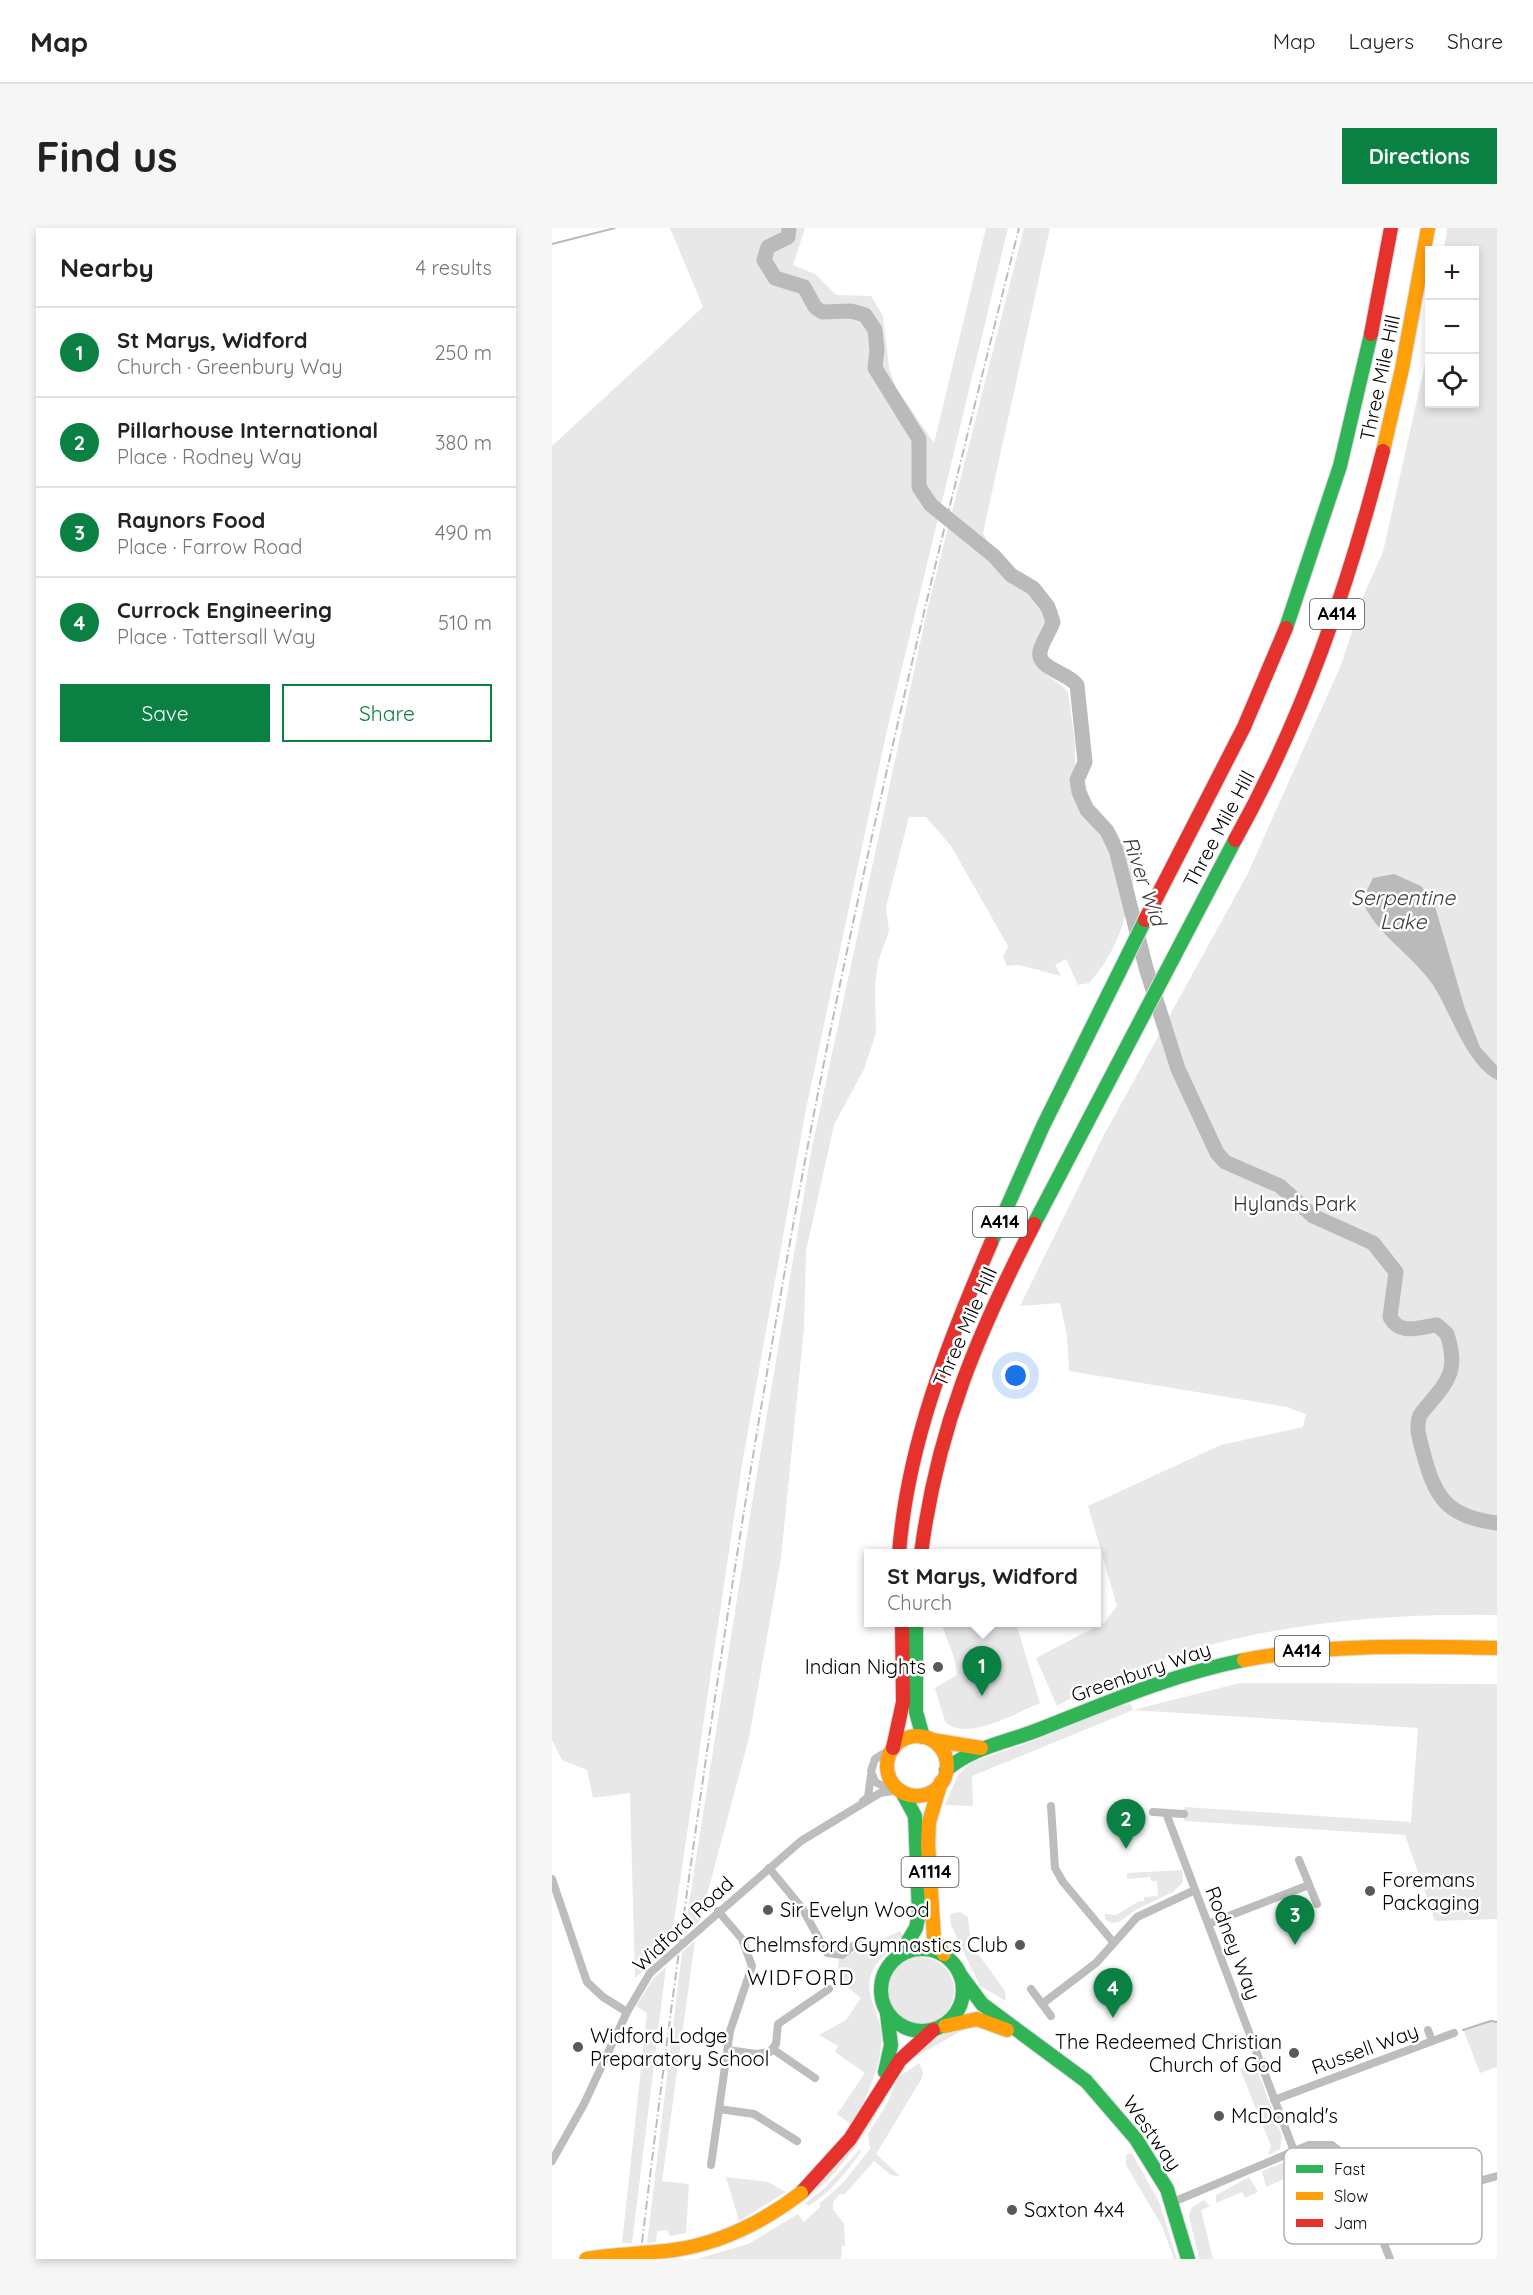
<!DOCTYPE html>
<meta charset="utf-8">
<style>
body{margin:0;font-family:Quicksand,sans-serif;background:#f6f6f6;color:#222}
.controls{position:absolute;right:18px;top:18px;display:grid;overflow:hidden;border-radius:0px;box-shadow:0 3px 9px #0003}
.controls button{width:54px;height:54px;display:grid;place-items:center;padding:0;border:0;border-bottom:2px solid #e0e0e0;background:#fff;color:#222;font:30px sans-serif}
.you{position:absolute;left:464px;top:1148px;width:21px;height:21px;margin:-15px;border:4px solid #fff;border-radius:50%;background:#1a73e8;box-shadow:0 0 0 9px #1a73e833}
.badge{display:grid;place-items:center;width:39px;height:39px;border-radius:50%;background:#0b8043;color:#fff;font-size:20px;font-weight:700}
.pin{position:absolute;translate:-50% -50px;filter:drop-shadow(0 2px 3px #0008)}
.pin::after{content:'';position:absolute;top:32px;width:21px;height:18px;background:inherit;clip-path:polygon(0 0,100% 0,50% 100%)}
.popup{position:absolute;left:312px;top:1321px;width:237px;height:78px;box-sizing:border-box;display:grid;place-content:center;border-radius:0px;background:#fff;filter:drop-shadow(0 2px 4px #0005);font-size:20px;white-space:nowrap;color:#767676}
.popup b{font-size:22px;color:#222}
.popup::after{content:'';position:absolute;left:50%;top:100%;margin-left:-12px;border:12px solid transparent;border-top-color:#fff}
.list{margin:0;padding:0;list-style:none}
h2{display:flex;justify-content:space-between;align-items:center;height:78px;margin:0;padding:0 24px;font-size:26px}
h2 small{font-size:20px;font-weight:400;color:#767676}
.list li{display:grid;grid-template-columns:39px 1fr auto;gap:18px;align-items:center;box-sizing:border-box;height:90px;padding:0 24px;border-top:2px solid #e0e0e0}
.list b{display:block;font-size:22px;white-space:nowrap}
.list p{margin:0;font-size:20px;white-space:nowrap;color:#767676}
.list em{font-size:20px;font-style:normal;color:#767676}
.actions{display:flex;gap:12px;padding:18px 24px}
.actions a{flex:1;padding:14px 0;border:2px solid #0b8043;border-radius:0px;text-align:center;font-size:21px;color:#0b8043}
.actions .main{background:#0b8043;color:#fff}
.icon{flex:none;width:33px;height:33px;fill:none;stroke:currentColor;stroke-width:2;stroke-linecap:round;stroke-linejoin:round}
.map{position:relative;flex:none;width:945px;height:2031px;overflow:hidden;border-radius:0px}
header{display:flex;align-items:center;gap:36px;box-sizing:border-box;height:84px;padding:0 30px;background:#fff;border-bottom:2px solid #e0e0e0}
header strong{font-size:28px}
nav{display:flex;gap:33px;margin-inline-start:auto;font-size:21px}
.intro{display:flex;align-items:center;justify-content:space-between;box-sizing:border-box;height:144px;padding:0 36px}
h1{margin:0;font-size:42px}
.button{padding:15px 27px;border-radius:0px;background:#0b8043;color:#fff;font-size:21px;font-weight:700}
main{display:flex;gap:36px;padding:0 36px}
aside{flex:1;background:#fff;border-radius:0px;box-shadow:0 3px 9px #0003}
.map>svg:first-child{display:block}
</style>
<header>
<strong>Map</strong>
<nav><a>Map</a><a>Layers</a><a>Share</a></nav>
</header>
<div class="intro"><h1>Find us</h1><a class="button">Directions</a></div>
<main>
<aside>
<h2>Nearby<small>4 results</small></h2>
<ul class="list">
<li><span class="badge">1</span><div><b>St Marys, Widford</b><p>Church · Greenbury Way</p></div><em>250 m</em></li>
<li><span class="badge">2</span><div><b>Pillarhouse International</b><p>Place · Rodney Way</p></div><em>380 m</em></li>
<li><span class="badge">3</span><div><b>Raynors Food</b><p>Place · Farrow Road</p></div><em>490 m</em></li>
<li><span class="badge">4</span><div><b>Currock Engineering</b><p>Place · Tattersall Way</p></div><em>510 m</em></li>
</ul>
<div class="actions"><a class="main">Save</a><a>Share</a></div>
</aside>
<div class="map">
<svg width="945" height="2031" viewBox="0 0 945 2031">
<rect width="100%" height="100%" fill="#fff"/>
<!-- green -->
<path fill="#e8e8e8" d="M 118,0 L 253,0 L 241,37 L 263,46 L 284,67 L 319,68 L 331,88 L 337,139 L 343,158 L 382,215 L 434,0 L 456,0 L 335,502 L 254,881 L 190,1236 L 118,1720 L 83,1750 L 78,1565 L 41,1570 L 35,1542 L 10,1532 L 0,1512 L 0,218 L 151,79 Z
M 472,0 L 498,0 L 431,305 L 453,348 L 484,354 L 506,383 C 494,394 473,427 490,443 C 498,450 508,455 516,464 L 523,515 L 523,556 C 548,583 585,618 581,659 C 580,667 576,677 574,686 C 566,713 556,734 537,755 L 526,757 L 514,731 L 503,737 L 509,748 L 467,737 L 455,738 L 451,729 L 456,718 L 399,618 L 374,589 L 357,589 L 334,679 L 337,703 L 326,734 L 323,758 L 324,805 L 312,841 L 282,897 L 254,1023 L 252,1100 L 229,1330 L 197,1510 L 148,1693 L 132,1707 L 202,1263 L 260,919 L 375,383 Z
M 895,0 L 945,0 L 945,1387 C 797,1384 636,1404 505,1478 L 484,1430 L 553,1394 L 565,1378 L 536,1278 L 669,1217 L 751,1199 L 754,1186 L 735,1179 L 517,1143 L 515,1108 L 508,1075 L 468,1078 L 552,907 L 696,645 L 789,437 L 813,364 L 831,324 L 877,118 L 878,176 L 922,176 L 922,22 L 892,22 Z
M 400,1394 L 464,1395 L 488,1475 C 463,1485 416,1514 393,1494 L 383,1460 L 405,1447 L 402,1430 L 390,1397 Z
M 688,1455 L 945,1456 L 945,1691 L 883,1693 L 853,1607 L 632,1593 L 632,1579 L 859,1594 L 866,1500 L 581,1482 L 420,1548 L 421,1578 L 393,1577 L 406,1547 L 420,1534 L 476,1515 L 566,1478 L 579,1476 L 581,1482 Z
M 630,1642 L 631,1654 L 621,1664 L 585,1681 L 567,1694 L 560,1695 L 553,1691 L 553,1686 L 564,1687 L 587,1673 L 592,1673 L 592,1669 L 606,1668 L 605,1653 L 599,1653 L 598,1649 L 575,1651 L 575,1645 Z
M 408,1684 L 416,1689 L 419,1716 L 453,1763 L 454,1773 L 428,1758 L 399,1697 L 398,1686 Z
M 348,1703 L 352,1708 C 341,1722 325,1730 319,1747 C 313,1766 325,1782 329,1801 C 334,1825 313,1877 299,1896 L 285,1886 L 313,1845 L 283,1824 L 286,1818 L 267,1807 L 294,1792 L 309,1770 L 285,1751 L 287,1731 Z
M 143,1713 L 110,1953 L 137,1956 L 134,2005 L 118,2008 L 115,2002 L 105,2003 L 104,2014 L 95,2015 L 130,1724 Z
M334 1763a34 34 0 1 1 68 0a34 34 0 1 1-68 0Z
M 114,1739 L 80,2015 L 70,2015 L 95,1785 L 84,1778 L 101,1751 Z
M 938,1792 L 945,1793 L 945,1839 L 928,1845 L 911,1801 Z
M 423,1795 L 351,1836 L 381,1810 Z
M 367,1835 L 371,1844 L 370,1850 L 324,1926 L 348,1948 L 339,1947 L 322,1933 L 293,1966 L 288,1966 L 281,1974 L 281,1981 L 292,1996 L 293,2018 L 290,2018 L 289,2031 L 145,2031 L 196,2016 L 246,1986 L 252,1994 L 269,1978 L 267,1976 L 290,1956 L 318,1921 L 316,1906 L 336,1874 L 345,1850 Z
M 697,1836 L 705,1841 L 730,1909 L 728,1921 L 716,1927 L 719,1918 L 688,1841 Z
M 339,1856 C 328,1888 283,1954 254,1970 L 302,1916 Z
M 308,1921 L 309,1924 C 294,1944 278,1966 256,1978 L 253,1975 L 273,1960 Z
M 767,1922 C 795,1926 801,1951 810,1973 L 806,1982 L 795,1984 C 788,1966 784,1940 762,1941 L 756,1930 L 760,1924 Z
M 580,1925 L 608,1976 L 625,2031 L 622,2031 L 610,1998 L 574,1937 L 574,1927 Z
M 738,1932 L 747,1934 L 751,1942 L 714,1959 L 710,1943 Z
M 174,1949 L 216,1954 L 234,1964 L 187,1993 Z
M 697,1949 L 706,1964 L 693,1970 L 690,1964 L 664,1975 L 664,1967 Z
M 652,1972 L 658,1978 L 649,1982 L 661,2031 L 647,2031 L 637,1988 L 640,1979 Z"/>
<!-- water -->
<path fill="#bababa" d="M 842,646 L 869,658 L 882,675 L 913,781 L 928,819 L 945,838 L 945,852 C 915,838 899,785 881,757 C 860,726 824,707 810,672 L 821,650 Z"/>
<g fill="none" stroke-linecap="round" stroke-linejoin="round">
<!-- stream -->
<path stroke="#bababa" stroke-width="2" d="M 0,16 L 63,0
M 911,1802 L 939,1793 L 945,1794"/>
<!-- river -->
<path stroke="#bababa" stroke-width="15" d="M 237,0 L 236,9 L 216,19 L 212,32 L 223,50 L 252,59 L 263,79 L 270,84 L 299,83 L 313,87 L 323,102 L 325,122 L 323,140 L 367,211 L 367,259 L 379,277 L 442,328 L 459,347 L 481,360 L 496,379 L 501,394 C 498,403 492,411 489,420 C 481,441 515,443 525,457 L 533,534 L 525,552 L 527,564 L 535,582 L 555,603 L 564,622 L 594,740 L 626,841 L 665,925 L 673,934 L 728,958 L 761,988 L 821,1015 L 844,1044 L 838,1089 C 848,1108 867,1099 885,1097 L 895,1106 C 909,1148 891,1157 868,1187 C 863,1200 868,1212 871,1224 C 883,1270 895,1289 945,1295"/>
<!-- fast casing -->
<g stroke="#dbdbdb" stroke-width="16">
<path id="fast" d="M 734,400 L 788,238 L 819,106
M 482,996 L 683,612
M 439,1015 L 491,898 L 593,692
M 364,1394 L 364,1484 L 371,1509
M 394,1542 C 422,1518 457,1514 491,1500 C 559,1473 619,1447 692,1432
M329 1762a41 41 0 1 1 82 0a41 41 0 1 1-82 0Z
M 347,1728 L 364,1700 L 367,1685 L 363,1588 L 350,1564
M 407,1745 L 430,1776 L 534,1853 L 584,1911 L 615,1961 L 636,2031
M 333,1844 L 339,1817 L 335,1786"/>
</g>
<!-- slow casing -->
<g stroke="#dbdbdb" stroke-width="16">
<path id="slow" d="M 831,223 L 850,141 L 876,0
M 692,1432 C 775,1416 861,1418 945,1420
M335 1538a30 30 0 1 1 60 0a30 30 0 1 1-60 0Z
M 380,1512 L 429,1520
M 389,1554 L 377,1594 L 376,1616 L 382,1711 L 392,1726
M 393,1798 L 425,1791 L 455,1802"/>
</g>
<!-- jam casing -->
<g stroke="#dbdbdb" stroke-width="16">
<path id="jam" d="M 819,106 L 839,0
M 683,612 C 751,490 796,359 831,223
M 593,692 L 692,499 L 734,400
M 347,1326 C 355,1217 396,1115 439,1015
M 369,1326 C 385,1201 425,1107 482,996
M 341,1520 L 351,1474 L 350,1394
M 249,1965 L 298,1911 L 348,1832 L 381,1802"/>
</g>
<!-- street -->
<path stroke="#bdbdbd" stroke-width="8" d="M 339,1521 L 323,1531 L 319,1543 L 323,1554 L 341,1563
M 311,1573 L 316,1569 L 319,1547
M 499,1578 L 503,1640 L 511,1654 L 562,1715
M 601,1584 L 632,1586
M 614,1585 L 742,1923
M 747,1632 L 765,1676
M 217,1640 L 250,1680 L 275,1725 L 290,1727 L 306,1714
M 0,1651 L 35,1754 L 51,1769 L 75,1784
M 656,1696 L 757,1657
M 149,1700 L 249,1613 L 328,1565 L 348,1562
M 479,1761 L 499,1788
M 490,1776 L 544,1735 L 585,1689 L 643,1662
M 876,1802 L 880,1813
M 176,1822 L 204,1826 L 218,1824 L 224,1816 L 226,1796 L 277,1761
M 222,1822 L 263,1850
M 722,1872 L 902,1805
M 167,1881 L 202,1886 L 245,1913
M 0,1933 L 32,1876 L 75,1784 L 98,1745
M 159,1937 L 178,1803 L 200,1738 L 190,1711 L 166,1683
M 621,1974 L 757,1917 L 780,1917 L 800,1933 L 838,2031
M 821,1982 L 945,1948"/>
<!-- fast -->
<use href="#fast" stroke="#30b455" stroke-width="14"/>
<!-- slow -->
<use href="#slow" stroke="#ff9f0a" stroke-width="14"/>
<!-- jam -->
<use href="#jam" stroke="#e5322d" stroke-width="14"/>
<!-- rail -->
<path stroke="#bdbdbd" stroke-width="2" stroke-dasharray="9 3 1.5 3" stroke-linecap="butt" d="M 88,2031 C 133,1653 188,1275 259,901 C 317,598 392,299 467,0"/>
<!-- slow-bridge casing -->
<g stroke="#dbdbdb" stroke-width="16" stroke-linecap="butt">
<path id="slow-bridge" d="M 34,2031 C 63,2026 93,2026 122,2022 C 170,2015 211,1994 249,1965"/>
</g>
<!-- street-bridge -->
<path stroke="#bdbdbd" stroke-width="8" d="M 98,1745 L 149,1700"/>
<!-- slow-bridge -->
<use href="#slow-bridge" stroke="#ff9f0a" stroke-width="14"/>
</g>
<!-- markers -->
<g fill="#595959" stroke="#fff" stroke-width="2">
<circle cx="386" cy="1439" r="6"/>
<circle cx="818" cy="1663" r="6"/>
<circle cx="216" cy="1682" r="6"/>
<circle cx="468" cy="1717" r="6"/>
<circle cx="26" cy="1819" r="6"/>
<circle cx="742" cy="1825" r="6"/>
<circle cx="667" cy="1888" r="6"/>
<circle cx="460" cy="1982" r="6"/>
</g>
<g text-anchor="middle" stroke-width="5" stroke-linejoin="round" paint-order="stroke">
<!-- shield labels -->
<g fill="#fff" stroke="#4c4c4c" stroke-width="1.5">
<rect x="758" y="371" width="54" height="30" rx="4.5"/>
<rect x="421" y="979" width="54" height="30" rx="4.5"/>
<rect x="723" y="1408" width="54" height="30" rx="4.5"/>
<rect x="349.5" y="1629" width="57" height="30" rx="4.5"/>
</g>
<g font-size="18" font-weight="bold" fill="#000">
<text x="785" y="392">A414</text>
<text x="448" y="1000">A414</text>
<text x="750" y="1429">A414</text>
<text x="378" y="1650">A1114</text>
</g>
<!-- street labels -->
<g font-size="20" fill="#000" stroke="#fff">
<text transform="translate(828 150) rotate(-78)" y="7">Three Mile Hill</text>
<text transform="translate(667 601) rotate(-62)" y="7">Three Mile Hill</text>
<text transform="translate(413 1099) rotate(-66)" y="7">Three Mile Hill</text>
<text transform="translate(589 1444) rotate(-19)" y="7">Greenbury Way</text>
<text transform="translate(131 1696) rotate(-43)" y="7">Widford Road</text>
<text transform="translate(681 1715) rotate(69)" y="7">Rodney Way</text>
<text transform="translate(813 1821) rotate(-20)" y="7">Russell Way</text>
<text transform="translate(600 1905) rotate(55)" y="7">Westway</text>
</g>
<!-- park labels -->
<g font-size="20" fill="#2c2c2c" stroke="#fff">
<text x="743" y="983">Hylands Park</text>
</g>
<!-- poi labels -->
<g font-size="20" fill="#000" stroke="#fff" text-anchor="start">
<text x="374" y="1446" text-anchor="end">Indian Nights</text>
<text x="830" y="1659">Foremans<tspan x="830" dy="23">Packaging</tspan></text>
<text x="228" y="1689">Sir Evelyn Wood</text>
<text x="456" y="1724" text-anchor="end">Chelmsford Gymnastics Club</text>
<text x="38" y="1815">Widford Lodge<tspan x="38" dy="23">Preparatory School</tspan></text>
<text x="730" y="1821" text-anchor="end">The Redeemed Christian<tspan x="730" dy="23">Church of God</tspan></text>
<text x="679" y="1895">McDonald's</text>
<text x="472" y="1989">Saxton 4x4</text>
</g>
<!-- water labels -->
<g font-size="21" font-style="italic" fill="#3d3d3d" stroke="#fff">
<text transform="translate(592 653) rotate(71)" y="7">River Wid</text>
<text x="851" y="677">Serpentine<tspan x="851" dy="24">Lake</tspan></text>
</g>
<!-- neighbourhood labels -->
<g font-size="21" letter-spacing="1.5" fill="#000" stroke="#fff">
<text x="249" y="1757">WIDFORD</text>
</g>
</g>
<!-- legend -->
<rect x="732" y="1920" width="198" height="96" rx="9" fill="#fff" stroke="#b2b2b2" stroke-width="1.5"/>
<rect x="744" y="1937" width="27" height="8" fill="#30b455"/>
<rect x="744" y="1964" width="27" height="8" fill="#ff9f0a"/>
<rect x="744" y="1991" width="27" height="8" fill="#e5322d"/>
<g font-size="16" fill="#000">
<text x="782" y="1947">Fast</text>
<text x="782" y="1974">Slow</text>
<text x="782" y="2001">Jam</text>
</g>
</svg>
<div class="controls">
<button>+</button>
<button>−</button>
<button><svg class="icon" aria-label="locate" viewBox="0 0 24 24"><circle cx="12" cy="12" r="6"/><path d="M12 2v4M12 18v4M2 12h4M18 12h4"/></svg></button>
</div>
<div class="you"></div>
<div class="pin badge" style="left:430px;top:1468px">1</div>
<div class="popup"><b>St Marys, Widford</b>Church</div>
<div class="pin badge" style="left:574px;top:1621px">2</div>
<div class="pin badge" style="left:743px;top:1717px">3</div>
<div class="pin badge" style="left:561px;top:1790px">4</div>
</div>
</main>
